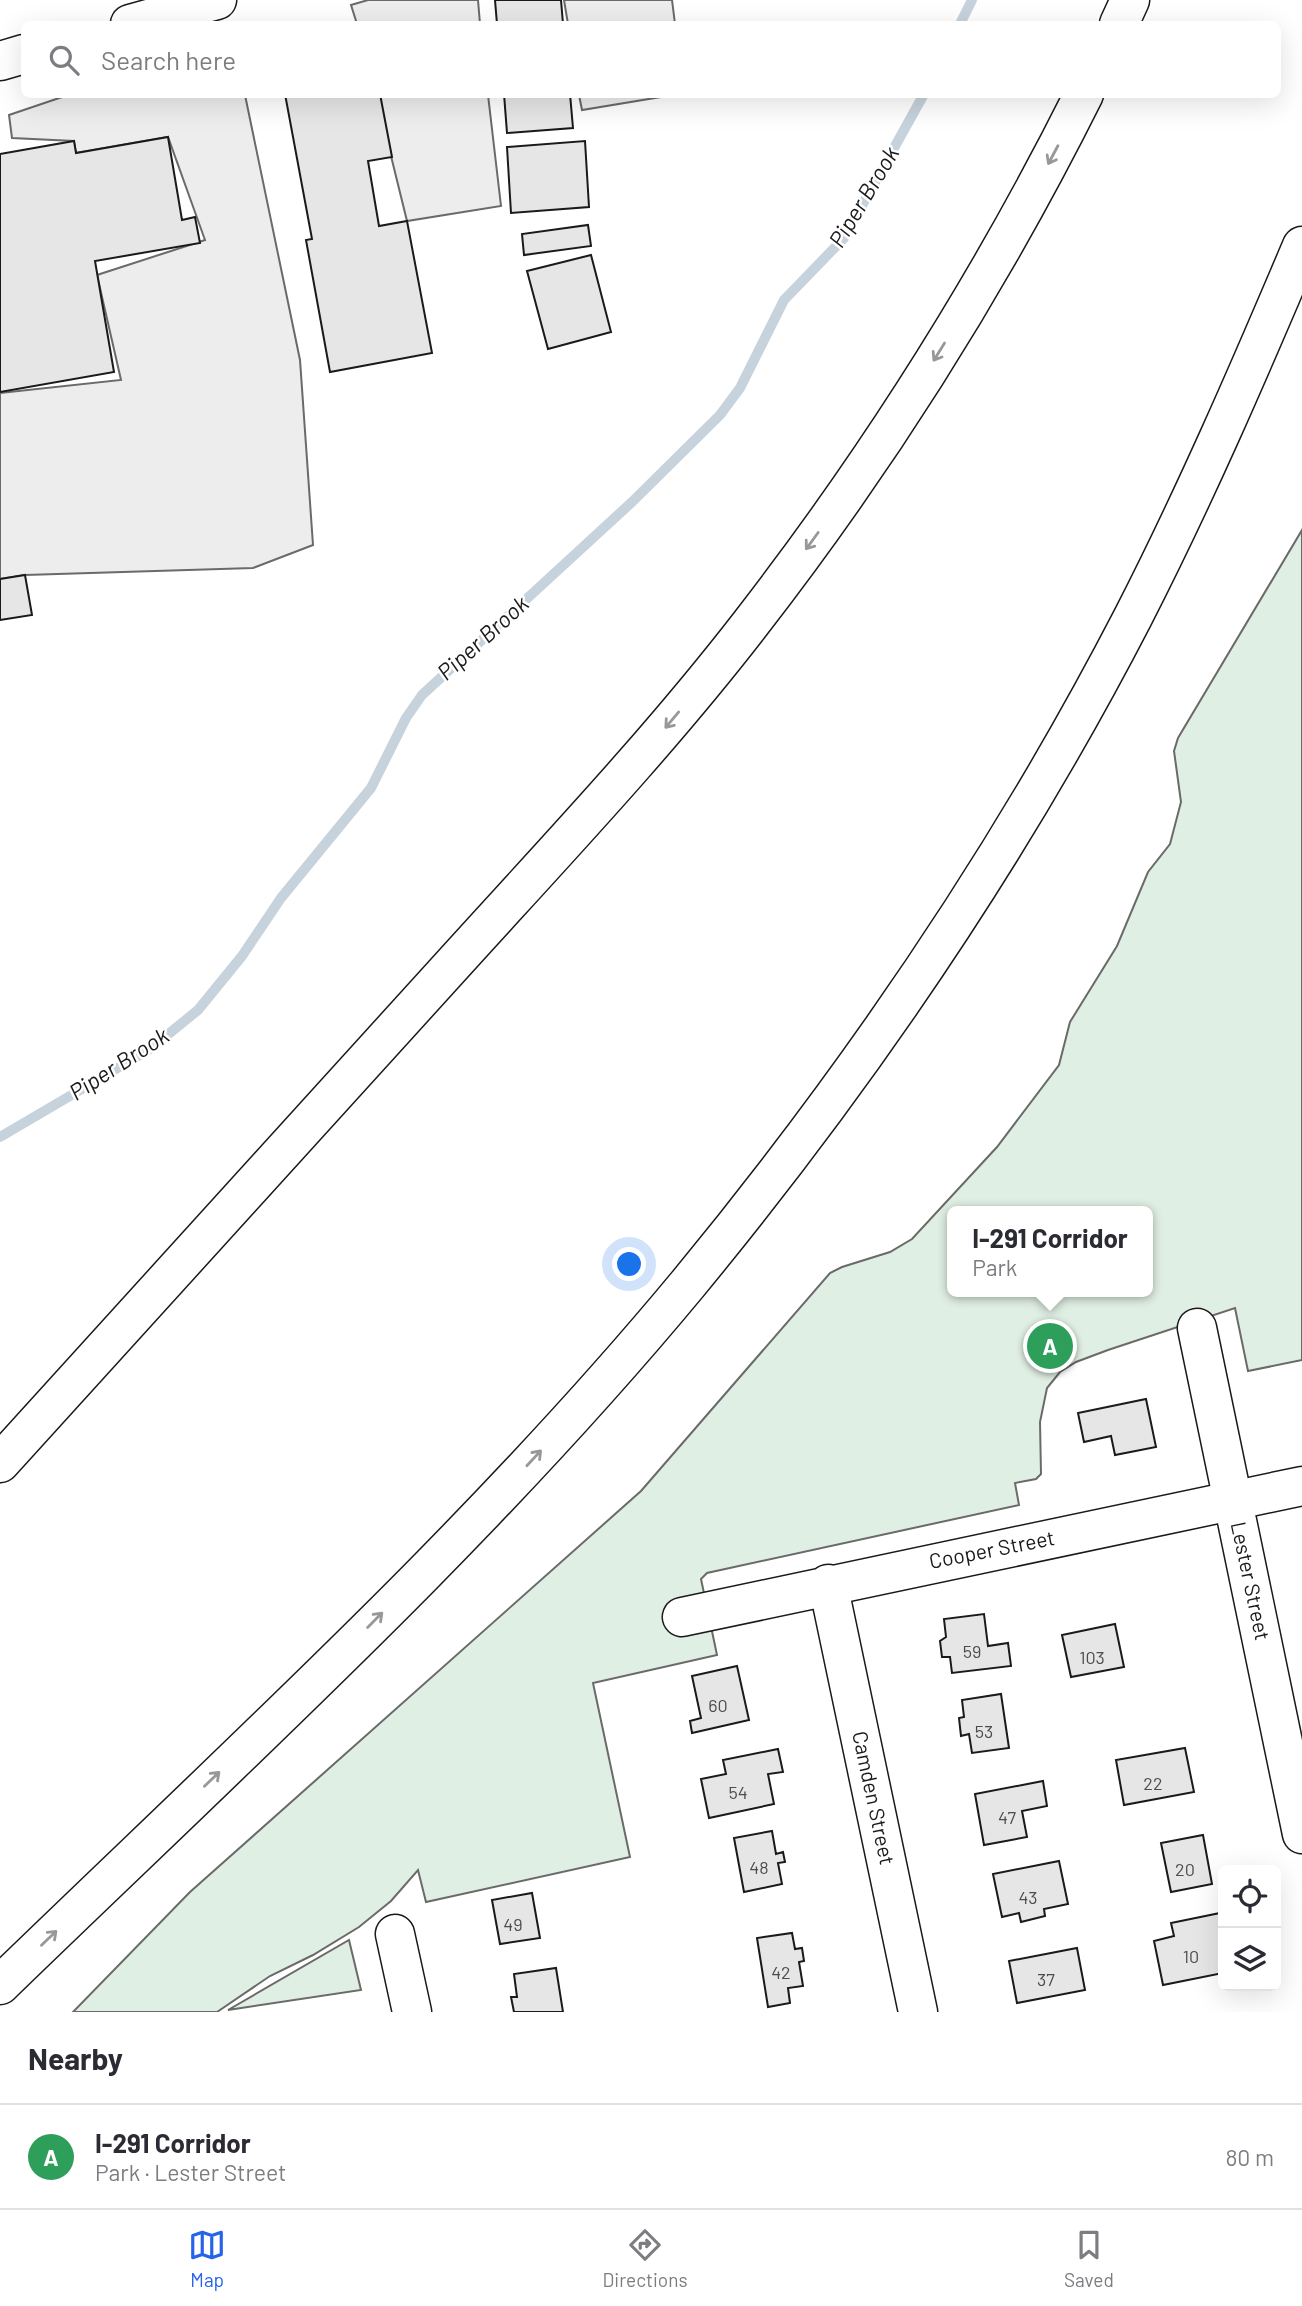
<!DOCTYPE html>
<meta charset="utf-8">
<style>
body{margin:0;font-family:Barlow,sans-serif;background:#f7f7f7;color:#2b2b33}
.controls{position:absolute;right:21px;bottom:21px;display:grid;overflow:hidden;border-radius:10px;box-shadow:0 7px 28px #0002}
.controls button{width:63px;height:63px;display:grid;place-items:center;padding:0;border:0;border-bottom:2px solid #e1e1e2;background:#fff;color:#2b2b33;font:35px sans-serif}
.you{position:absolute;left:630px;top:1265px;width:24px;height:24px;margin:-18px;border:5px solid #fff;border-radius:50%;background:#1a73e8;box-shadow:0 0 0 10px #1a73e833}
.badge{display:grid;place-items:center;width:46px;height:46px;border-radius:50%;background:#2563eb;color:#fff;font-size:23px;font-weight:700}
.pin{position:absolute;translate:-50% -50%;border:4px solid #fff;box-shadow:0 2px 7px #0006}
.popup{position:absolute;left:947px;top:1206px;width:206px;height:91px;box-sizing:border-box;display:grid;place-content:center;border-radius:10px;background:#fff;filter:drop-shadow(0 2px 5px #0005);font-size:23px;white-space:nowrap;color:#7c7c81}
.popup b{font-size:26px;color:#2b2b33}
.popup::after{content:'';position:absolute;left:50%;top:100%;margin-left:-14px;border:14px solid transparent;border-top-color:#fff}
.list{margin:0;padding:0;list-style:none}
h2{display:flex;justify-content:space-between;align-items:center;height:91px;margin:0;padding:0 28px;font-size:30px}
h2 small{font-size:23px;font-weight:400;color:#7c7c81}
.list li{display:grid;grid-template-columns:46px 1fr auto;gap:21px;align-items:center;box-sizing:border-box;height:105px;padding:0 28px;border-top:2px solid #e1e1e2}
.list b{display:block;font-size:26px;white-space:nowrap}
.list p{margin:0;font-size:23px;white-space:nowrap;color:#7c7c81}
.list em{font-size:23px;font-style:normal;color:#7c7c81}
.icon{flex:none;width:38px;height:38px;fill:none;stroke:currentColor;stroke-width:2;stroke-linecap:round;stroke-linejoin:round}
.map{position:relative;flex:none;width:1302px;height:2012px;overflow:hidden}
.search{position:absolute;background:#fff;box-shadow:0 7px 28px #0002;left:21px;right:21px;top:21px;height:77px;display:flex;align-items:center;gap:18px;box-sizing:border-box;padding:0 24px;border-radius:10px;color:#7c7c81;font-size:26px}
.sheet{height:196px;background:#fff}
nav{display:flex;justify-content:space-around;align-items:center;box-sizing:border-box;height:98px;border-top:2px solid #e1e1e2;background:#fff;font-size:19px;color:#7c7c81}
nav a{display:grid;justify-items:center;gap:4px}
nav .on{color:#2563eb}
.map>svg:first-child{display:block}
</style>
<div class="map">
<svg width="1302" height="2012" viewBox="0 0 1302 2012">
<rect width="100%" height="100%" fill="#fff"/>
<!-- green -->
<path fill="#e0efe3" stroke="#6a6a6a" stroke-width="2" fill-rule="evenodd" d="M 1302,530 L 1302,1360 L 1248,1371 L 1235,1308 L 1108,1350 L 1076,1362 L 1060,1372 L 1047,1388 L 1040,1422 L 1041,1474 L 1036,1479 L 1015,1483 L 1019,1505 L 707,1573 L 701,1579 L 717,1655 L 593,1683 L 630,1857 L 426,1902 L 418,1870 L 391,1901 L 359,1927 L 313,1955 L 270,1976 L 217,2012 L 73,2012 L 190,1892 L 641,1491 L 830,1273 L 842,1267 L 890,1252 L 912,1239 L 997,1147 L 1059,1065 L 1070,1022 L 1117,946 L 1148,872 L 1170,844 L 1181,802 L 1174,751 L 1178,738 ZM 952,1211 L 1148,1211 L 1148,1292 L 952,1292 Z
M 349,1940 L 361,1990 L 228,2010 Z"/>
<!-- parking -->
<path fill="#ededed" stroke="#6a6a6a" stroke-width="2" d="M 368,0 L 478,0 L 480,24 L 357,24 L 351,5 Z
M 564,0 L 672,0 L 675,24 L 568,24 Z
M 68,95 L 245,95 L 300,360 L 313,545 L 253,568 L 25,575 L 0,579 L 0,393 L 121,380 L 97,275 L 205,240 L 168,137 L 76,153 L 74,141 L 12,138 L 9,115 Z
M 376,95 L 488,95 L 501,206 L 407,221 Z
M 579,95 L 579,94 L 673,95 L 582,110 Z"/>
<g fill="none" stroke-linecap="round" stroke-linejoin="round">
<!-- stream -->
<path stroke="#c6d2dc" stroke-width="10" d="M 960,24 L 972,0
M 0,1137 L 150,1049 L 198,1010 L 242,956 L 281,898 L 371,788 L 406,718 L 422,695 L 632,502 L 720,415 L 740,388 L 784,300 L 844,238 L 924,94"/>
</g>
<!-- building -->
<path fill="#e6e6e6" stroke="#1a1a1a" stroke-width="2" d="M 495,0 L 561,0 L 563,24 L 497,24 Z
M 285,94 L 380,94 L 392,157 L 368,161 L 379,226 L 407,221 L 432,353 L 330,372 L 306,240 L 312,239 Z
M 504,94 L 570,94 L 573,128 L 507,133 Z
M 168,137 L 182,220 L 195,217 L 200,243 L 95,261 L 114,372 L 0,392 L 0,154 L 74,141 L 76,153 Z
M 585,141 L 589,207 L 511,213 L 507,147 Z
M 588,225 L 591,246 L 524,255 L 522,234 Z
M 591,255 L 611,332 L 548,349 L 527,271 Z
M 25,575 L 32,615 L 0,620 L 0,579 Z
M 1146,1399 L 1156,1447 L 1115,1455 L 1111,1436 L 1084,1442 L 1078,1413 Z
M 984,1614 L 988,1646 L 1008,1643 L 1011,1666 L 952,1673 L 950,1657 L 942,1657 L 940,1641 L 946,1637 L 944,1619 Z
M 1115,1624 L 1124,1667 L 1071,1677 L 1062,1635 Z
M 737,1666 L 749,1720 L 692,1733 L 690,1721 L 701,1718 L 692,1676 Z
M 1001,1694 L 1009,1748 L 972,1753 L 969,1734 L 961,1736 L 959,1718 L 964,1717 L 962,1700 Z
M 1185,1748 L 1194,1792 L 1124,1805 L 1116,1760 Z
M 778,1749 L 783,1772 L 768,1774 L 774,1804 L 709,1818 L 701,1779 L 726,1774 L 723,1760 Z
M 1043,1781 L 1047,1806 L 1022,1811 L 1027,1837 L 984,1845 L 975,1794 Z
M 772,1831 L 776,1854 L 783,1852 L 785,1862 L 778,1863 L 782,1884 L 744,1892 L 734,1838 Z
M 1203,1835 L 1212,1884 L 1171,1892 L 1161,1843 Z
M 1059,1861 L 1068,1904 L 1044,1909 L 1045,1916 L 1021,1922 L 1019,1913 L 1002,1917 L 993,1874 Z
M 532,1893 L 540,1938 L 500,1944 L 492,1900 Z
M 1220,1913 L 1223,1929 L 1223,1973 L 1163,1985 L 1154,1941 L 1174,1936 L 1171,1923 Z
M 792,1933 L 795,1949 L 802,1948 L 804,1961 L 799,1962 L 803,1986 L 788,1988 L 790,2003 L 768,2007 L 757,1938 Z
M 1077,1948 L 1085,1990 L 1017,2003 L 1009,1961 Z
M 556,1968 L 563,2012 L 514,2012 L 511,1997 L 517,1997 L 514,1974 Z"/>
<g fill="none" stroke-linecap="round" stroke-linejoin="round">
<!-- minor casing -->
<g stroke="#1a1a1a" stroke-width="41">
<path id="minor" d="M 130,24 L 217,0
M 0,61 L 24,54
M 1197,1328 L 1302,1834
M 828,1584 L 918,2012
M 682,1617 L 1302,1486
M 395,1934 L 412,2012"/>
</g>
<!-- highway casing -->
<g stroke="#1a1a1a" stroke-width="41">
<path id="highway" d="M 1119,24 L 1130,0
M 0,1463 C 148,1300 296,1137 444,974 C 548,859 656,746 751,623 C 879,458 991,280 1084,94
M 0,1985 C 234,1758 478,1537 687,1285 C 857,1079 1010,855 1133,617 C 1195,496 1249,371 1302,246"/>
</g>
<!-- minor -->
<use href="#minor" stroke="#fff" stroke-width="38"/>
<!-- highway -->
<use href="#highway" stroke="#fff" stroke-width="38"/>
</g>
<!-- one-way arrows -->
<defs><path id="oneway-shaft" d="M-6 0H5M1.5-3L5.5 0L1.5 3" fill="none" stroke-width="1.6" stroke-linecap="round" stroke-linejoin="round" transform="scale(1.75)"/></defs>
<g stroke="#989898">
<use href="#oneway-shaft" transform="translate(1053 155) rotate(118)"/>
<use href="#oneway-shaft" transform="translate(939 352) rotate(122)"/>
<use href="#oneway-shaft" transform="translate(812 541) rotate(126)"/>
<use href="#oneway-shaft" transform="translate(672 720) rotate(130)"/>
<use href="#oneway-shaft" transform="translate(534 1458) rotate(-47)"/>
<use href="#oneway-shaft" transform="translate(375 1620) rotate(-45)"/>
<use href="#oneway-shaft" transform="translate(212 1779) rotate(-44)"/>
<use href="#oneway-shaft" transform="translate(49 1938) rotate(-44)"/>
</g>
<g text-anchor="middle" stroke-width="5" stroke-linejoin="round" paint-order="stroke">
<!-- number labels -->
<g font-size="18" fill="#4d4d4d">
<text x="972" y="1658">59</text>
<text x="1092" y="1664">103</text>
<text x="718" y="1712">60</text>
<text x="984" y="1738">53</text>
<text x="1153" y="1790">22</text>
<text x="738" y="1799">54</text>
<text x="1007" y="1824">47</text>
<text x="759" y="1874">48</text>
<text x="1185" y="1876">20</text>
<text x="1028" y="1904">43</text>
<text x="513" y="1931">49</text>
<text x="1191" y="1963">10</text>
<text x="781" y="1979">42</text>
<text x="1046" y="1986">37</text>
</g>
<!-- street labels -->
<g font-size="21" fill="#1a1a1a" stroke="#fff">
<text transform="translate(992 1550) rotate(-11)" y="7">Cooper Street</text>
<text transform="translate(1250 1581) rotate(78)" y="7">Lester Street</text>
<text transform="translate(873 1798) rotate(78)" y="7">Camden Street</text>
</g>
<!-- water labels -->
<g font-size="23" font-style="italic" fill="#1a1a1a" stroke="#fff">
<text transform="translate(864 197) rotate(-59)" y="8">Piper Brook</text>
<text transform="translate(483 638) rotate(-42)" y="8">Piper Brook</text>
<text transform="translate(119 1064) rotate(-33)" y="8">Piper Brook</text>
</g>
</g>
</svg>
<div class="controls">
<button><svg class="icon" aria-label="locate" viewBox="0 0 24 24"><circle cx="12" cy="12" r="6"/><path d="M12 2v4M12 18v4M2 12h4M18 12h4"/></svg></button>
<button><svg class="icon" aria-label="layers" viewBox="0 0 24 24"><path d="M12 4l9 5-9 5-9-5zM3 14l9 5 9-5"/></svg></button>
</div>
<div class="you"></div>
<div class="pin badge" style="left:1050px;top:1346px;background:#2e9e5b">A</div>
<div class="popup"><b>I-291 Corridor</b>Park</div>
<div class="search"><svg class="icon" aria-label="search" viewBox="0 0 24 24"><circle cx="10" cy="10" r="6"/><path d="M15 15l6 6"/></svg>Search here</div>
</div>
<section class="sheet">
<h2>Nearby<small></small></h2>
<ul class="list">
<li><span class="badge" style="background:#2e9e5b">A</span><div><b>I-291 Corridor</b><p>Park · Lester Street</p></div><em>80 m</em></li>
</ul>
</section>
<nav>
<a class="on"><svg class="icon" aria-label="map" viewBox="0 0 24 24"><path d="M3 6l6-2 6 2 6-2v14l-6 2-6-2-6 2zM9 4v14M15 6v14"/></svg>Map</a>
<a><svg class="icon" aria-label="directions" viewBox="0 0 24 24"><path d="M12 3l9 9-9 9-9-9zM9 14v-3h6M13 9l2 2-2 2"/></svg>Directions</a>
<a><svg class="icon" aria-label="saved" viewBox="0 0 24 24"><path d="M7 4h10v16l-5-4-5 4z"/></svg>Saved</a>
</nav>
